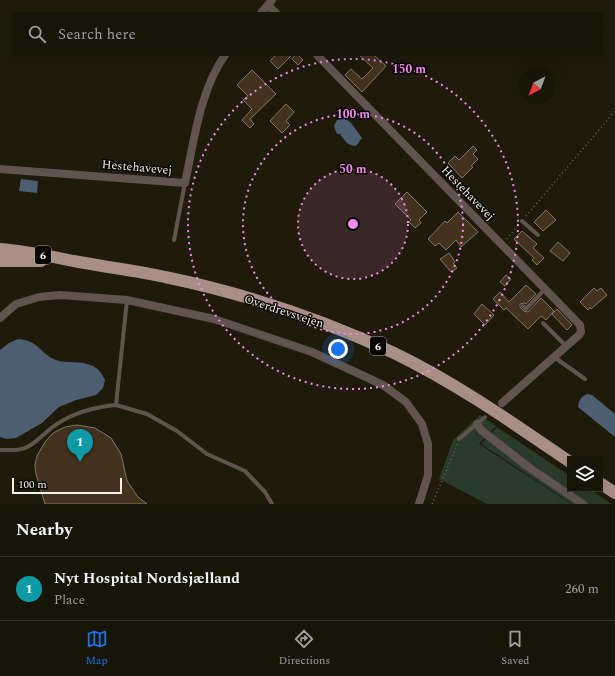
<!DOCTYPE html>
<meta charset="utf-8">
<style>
body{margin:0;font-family:Spectral,serif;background:#242116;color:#f1f3f6}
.controls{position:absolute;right:12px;bottom:12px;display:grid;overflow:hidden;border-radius:0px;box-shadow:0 4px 16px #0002}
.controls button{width:36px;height:36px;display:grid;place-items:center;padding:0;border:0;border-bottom:1px solid #363329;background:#171408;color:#f1f3f6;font:20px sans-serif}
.compass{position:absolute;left:519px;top:68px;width:36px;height:36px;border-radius:50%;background:#171408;box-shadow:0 4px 16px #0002;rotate:221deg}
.scale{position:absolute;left:12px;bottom:10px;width:110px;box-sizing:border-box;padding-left:4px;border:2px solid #f4f1e6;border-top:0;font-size:11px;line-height:14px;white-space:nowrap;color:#f4f1e6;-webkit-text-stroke:3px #070602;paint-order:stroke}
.you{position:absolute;left:338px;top:349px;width:14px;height:14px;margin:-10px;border:3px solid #fff;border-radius:50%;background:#1a73e8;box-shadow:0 0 0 6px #1a73e833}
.badge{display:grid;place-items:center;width:26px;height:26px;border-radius:50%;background:#1a73e8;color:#fff;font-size:13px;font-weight:700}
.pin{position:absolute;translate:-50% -33px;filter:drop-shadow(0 1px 2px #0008)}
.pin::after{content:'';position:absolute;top:21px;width:14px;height:12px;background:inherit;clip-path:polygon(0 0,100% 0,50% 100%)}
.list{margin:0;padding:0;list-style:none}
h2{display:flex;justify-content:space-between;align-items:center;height:52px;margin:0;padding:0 16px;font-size:17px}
h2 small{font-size:13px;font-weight:400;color:#9e9e9c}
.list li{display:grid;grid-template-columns:26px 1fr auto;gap:12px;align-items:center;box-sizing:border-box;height:64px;padding:0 16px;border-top:1px solid #363329}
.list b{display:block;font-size:15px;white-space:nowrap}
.list p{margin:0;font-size:13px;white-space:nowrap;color:#9e9e9c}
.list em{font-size:13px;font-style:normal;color:#9e9e9c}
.icon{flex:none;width:22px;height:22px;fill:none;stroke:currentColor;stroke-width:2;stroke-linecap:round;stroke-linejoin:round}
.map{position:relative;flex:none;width:615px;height:504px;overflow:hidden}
.search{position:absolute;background:#171408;box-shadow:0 4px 16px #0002;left:12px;right:12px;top:12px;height:44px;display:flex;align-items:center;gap:10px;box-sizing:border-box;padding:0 14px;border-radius:0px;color:#9e9e9c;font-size:15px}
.sheet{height:116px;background:#171408}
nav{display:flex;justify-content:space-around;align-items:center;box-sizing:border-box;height:56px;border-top:1px solid #363329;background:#171408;font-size:11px;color:#9e9e9c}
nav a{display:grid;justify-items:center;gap:2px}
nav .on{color:#1a73e8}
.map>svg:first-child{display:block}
</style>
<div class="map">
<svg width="615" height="504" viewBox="0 0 615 504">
<rect width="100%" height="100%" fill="#1f1b0a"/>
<!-- green -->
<path fill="#2a3b2b" d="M 480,415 L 496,426 L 479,444 L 571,504 L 487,504 L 439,479 L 453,440 Z
M 497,427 L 570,476 L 570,489 L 589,489 L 612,504 L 572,504 L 481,444 Z"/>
<!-- water -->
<path fill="#4d5e73" d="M 344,117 L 351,123 L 362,138 L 356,146 C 348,146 345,141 340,134 L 337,134 L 334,126 L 337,120 Z
M 21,179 L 38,181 L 37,193 L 19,191 Z
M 18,339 C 40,341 39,353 56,360 C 68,364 80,360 93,366 C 99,369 102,374 105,380 L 103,388 L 96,395 L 76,400 L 59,407 L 42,423 L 16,438 L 6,439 L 0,437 L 0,350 L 9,343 Z
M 587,394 L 592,395 L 615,414 L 615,437 L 578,407 C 579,400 581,397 587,394 Z"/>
<!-- building -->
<path fill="#43331e" stroke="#827664" d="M 276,55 L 292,55 L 278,69 L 270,61 Z
M 295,55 L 298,55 L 303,60 L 298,65 L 292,59 Z
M 359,55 L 374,55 L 386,66 L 362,92 L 345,75 L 351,69 L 362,79 L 373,68 Z
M 252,70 L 276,94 L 250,119 L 254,124 L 250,128 L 242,120 L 252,109 L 243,100 L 248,96 L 237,85 Z
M 286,104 L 294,112 L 286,121 L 290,125 L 282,133 L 270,121 Z
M 473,146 L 477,150 L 473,154 L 478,159 L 471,166 L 473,167 L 462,178 L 448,163 L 455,156 L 459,160 Z
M 407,192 L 427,212 L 419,220 L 421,223 L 415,228 L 409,222 L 411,220 L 395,204 Z
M 546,210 L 556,220 L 543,231 L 534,222 Z
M 458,212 L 478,232 L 461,247 L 456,240 L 446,250 L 439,243 L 435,246 L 428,239 L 445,221 L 447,223 Z
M 522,231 L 537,244 L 533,248 L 544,258 L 537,265 L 532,260 L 534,258 L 514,239 Z
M 558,242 L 570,253 L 563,261 L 550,251 Z
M 449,253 L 455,262 L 453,263 L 457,268 L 451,272 L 440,259 Z
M 506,275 L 511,279 L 505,286 L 500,282 Z
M 526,285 L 536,294 L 526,304 L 524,303 L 520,304 L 520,307 L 524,311 L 528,312 L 541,298 L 554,311 L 546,320 L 541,316 L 528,329 L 506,308 L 504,310 L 493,299 L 500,292 L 509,302 Z
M 594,288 L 597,291 L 601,288 L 607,295 L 591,309 L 590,307 L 588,310 L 580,302 Z
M 482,304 L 494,315 L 485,325 L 474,314 Z
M 557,309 L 572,325 L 567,330 L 552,314 Z
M 77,425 L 95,428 L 111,438 L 121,454 L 127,481 L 138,497 L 147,504 L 45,504 L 36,474 L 35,465 L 37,456 L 45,442 L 53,433 L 65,427 Z"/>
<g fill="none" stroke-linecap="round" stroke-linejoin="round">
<!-- path -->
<path stroke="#6a6658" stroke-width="1.5" stroke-dasharray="1 3" stroke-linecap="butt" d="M 526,216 L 615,111
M 507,239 L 518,225
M 432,504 L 458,443"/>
<!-- lane -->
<path stroke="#61544f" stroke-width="4" d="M 522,221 L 538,235
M 174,240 L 185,183
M 127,300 L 116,405 L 147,414 L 177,431 L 207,454 L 245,471 L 265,492 L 272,504
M 523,306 L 526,309 L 545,289
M 543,323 L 566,346
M 554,357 L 585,379
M 459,439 L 485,417
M 0,450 C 7,450 18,451 25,448 C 35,445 48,429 57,424 C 75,412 95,407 116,405"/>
<!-- street -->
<path stroke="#61544f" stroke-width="8" d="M 272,0 L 268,5 L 276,13
M 261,13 L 268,5
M 317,55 L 580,325 L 581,332 L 579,335 L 502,403
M 0,169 L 185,183 C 194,141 200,90 225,55
M 0,318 L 16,304 L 39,297 L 60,295 L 127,300 L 214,319 L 312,352 L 383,385 L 406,402 L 422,424 L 428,444 L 428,475 L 419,504
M 477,424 L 481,430 L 531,469 L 583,504"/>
<!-- primary -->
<path stroke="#a88e84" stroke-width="12" d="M 0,249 C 29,251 57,258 85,263 C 112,268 139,271 165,277 C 243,293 321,319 394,353 C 456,383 513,423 570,462
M 0,261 L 41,261
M 600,483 L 615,493"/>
</g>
<!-- distance rings -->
<circle cx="353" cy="224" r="55" fill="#f489f0" fill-opacity=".12"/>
<g fill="none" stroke="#f489f0" stroke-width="2" stroke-dasharray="2 4">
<circle cx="353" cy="224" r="55"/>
<circle cx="353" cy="224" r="110"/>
<circle cx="353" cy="224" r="165"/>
</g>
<g text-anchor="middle" stroke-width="3" stroke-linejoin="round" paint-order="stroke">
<!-- shield labels -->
<g fill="#070602" stroke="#adaaa2" stroke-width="1">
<rect x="35" y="246" width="16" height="18" rx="3"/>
<rect x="370" y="337" width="16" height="18" rx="3"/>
</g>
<g font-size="11" font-weight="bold" fill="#f4f1e6">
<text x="43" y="259">6</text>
<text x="378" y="350">6</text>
</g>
<!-- street labels -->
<g font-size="12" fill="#f4f1e6" stroke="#070602">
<text transform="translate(137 167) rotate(5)" y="4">Hestehavevej</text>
<text transform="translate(468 193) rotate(46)" y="4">Hestehavevej</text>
<text transform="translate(284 311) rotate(18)" y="4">Overdrevsvejen</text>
</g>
</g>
<circle cx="353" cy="224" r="6" fill="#f489f0" stroke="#070602" stroke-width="2"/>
<g font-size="12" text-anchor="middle" font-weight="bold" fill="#f489f0" stroke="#070602" stroke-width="3" stroke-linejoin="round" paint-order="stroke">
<text x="409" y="73">150 m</text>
<text x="353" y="118">100 m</text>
<text x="353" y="173">50 m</text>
</g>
</svg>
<div class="controls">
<button><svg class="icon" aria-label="layers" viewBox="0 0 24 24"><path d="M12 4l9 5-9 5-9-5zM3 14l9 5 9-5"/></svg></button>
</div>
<svg class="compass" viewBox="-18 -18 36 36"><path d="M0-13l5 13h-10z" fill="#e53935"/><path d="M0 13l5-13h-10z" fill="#9e9e9c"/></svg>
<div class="scale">100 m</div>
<div class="you"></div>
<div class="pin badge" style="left:80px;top:462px;background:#0f9aa8">1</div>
<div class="search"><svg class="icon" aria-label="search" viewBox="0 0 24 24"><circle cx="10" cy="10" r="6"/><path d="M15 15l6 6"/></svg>Search here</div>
</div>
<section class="sheet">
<h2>Nearby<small></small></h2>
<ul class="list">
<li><span class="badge" style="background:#0f9aa8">1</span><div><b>Nyt Hospital Nordsjælland</b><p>Place</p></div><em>260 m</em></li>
</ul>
</section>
<nav>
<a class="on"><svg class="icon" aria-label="map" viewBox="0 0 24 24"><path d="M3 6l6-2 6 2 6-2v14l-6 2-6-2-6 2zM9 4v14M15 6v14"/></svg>Map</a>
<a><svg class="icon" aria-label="directions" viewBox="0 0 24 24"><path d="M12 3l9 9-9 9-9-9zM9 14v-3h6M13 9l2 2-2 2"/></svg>Directions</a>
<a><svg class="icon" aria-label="saved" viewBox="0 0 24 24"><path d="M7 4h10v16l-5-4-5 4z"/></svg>Saved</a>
</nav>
